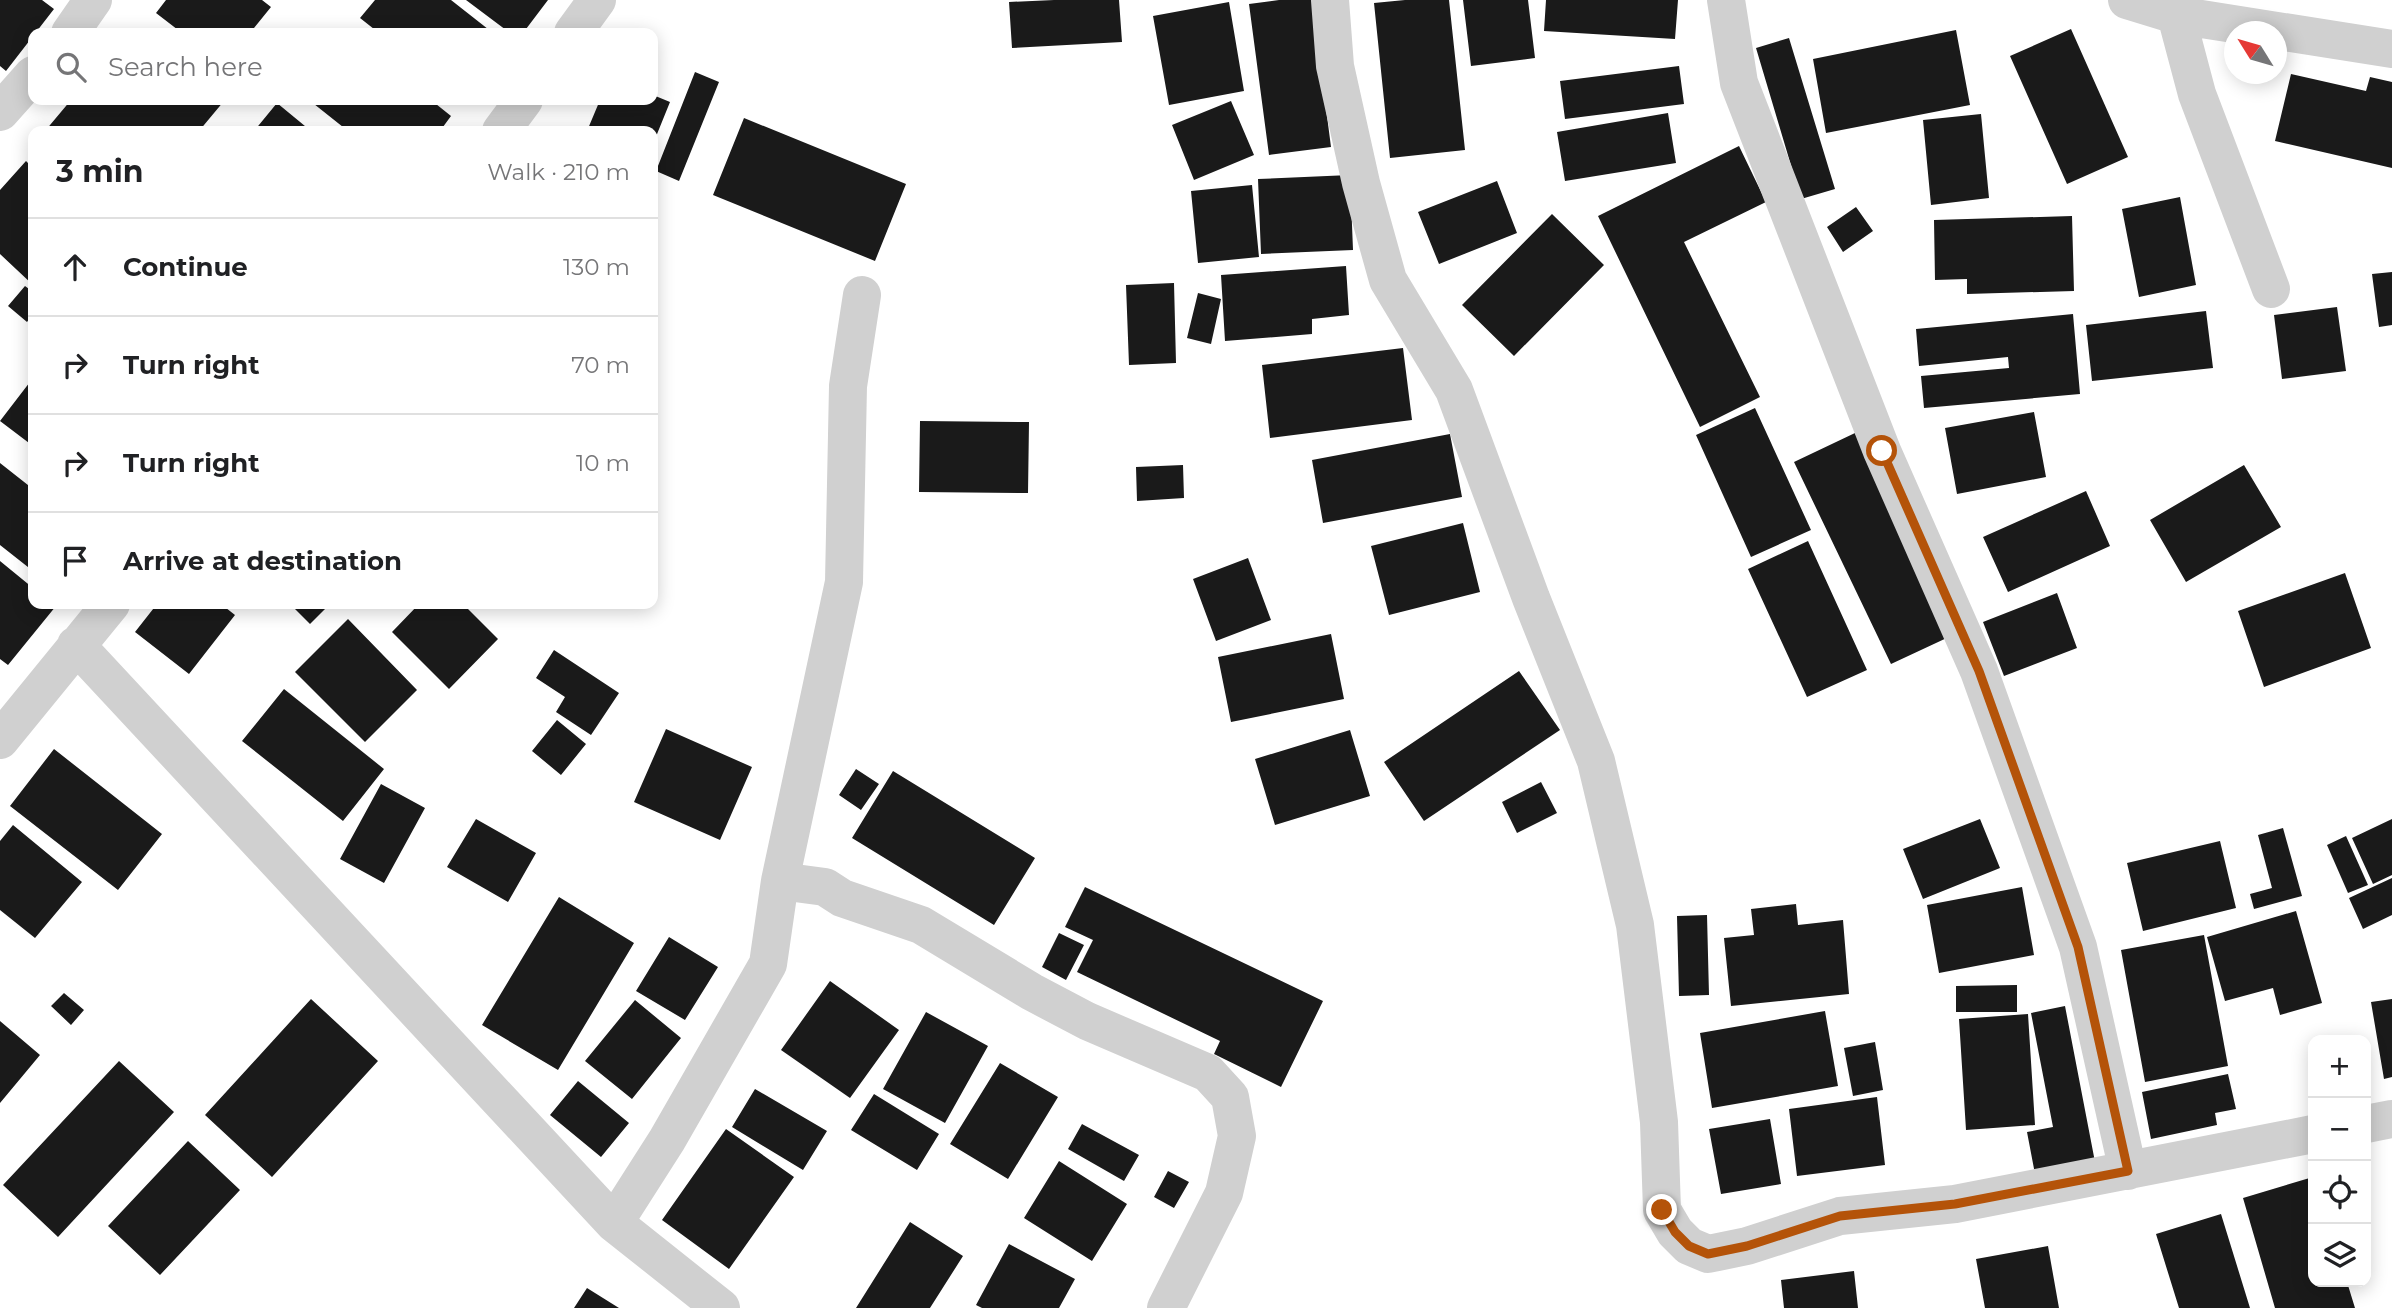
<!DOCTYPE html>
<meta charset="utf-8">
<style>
body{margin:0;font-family:Montserrat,sans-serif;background:#f6f6f6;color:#202124}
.controls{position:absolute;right:21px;bottom:21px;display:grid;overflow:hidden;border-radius:14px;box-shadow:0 4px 18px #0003}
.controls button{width:63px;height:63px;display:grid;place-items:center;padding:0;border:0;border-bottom:2px solid #e0e0e0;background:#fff;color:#202124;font:35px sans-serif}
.compass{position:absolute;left:2224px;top:21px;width:63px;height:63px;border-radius:50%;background:#fff;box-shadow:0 4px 18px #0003;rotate:307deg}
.stop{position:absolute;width:21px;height:21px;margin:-16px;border:5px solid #b45309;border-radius:50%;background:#fff}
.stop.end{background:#b45309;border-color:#fff;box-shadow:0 2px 7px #0008}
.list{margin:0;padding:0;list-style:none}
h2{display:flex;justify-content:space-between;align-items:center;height:91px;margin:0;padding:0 28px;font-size:30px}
h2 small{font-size:23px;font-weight:400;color:#757577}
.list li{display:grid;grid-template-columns:46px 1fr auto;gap:21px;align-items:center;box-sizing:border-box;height:98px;padding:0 28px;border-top:2px solid #e0e0e0}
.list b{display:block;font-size:26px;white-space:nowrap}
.list em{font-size:23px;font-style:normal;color:#757577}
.icon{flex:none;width:38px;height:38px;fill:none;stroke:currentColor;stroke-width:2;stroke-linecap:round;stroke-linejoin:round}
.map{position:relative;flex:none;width:2392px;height:1308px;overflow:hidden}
.search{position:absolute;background:#fff;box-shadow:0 4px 18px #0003;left:28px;top:28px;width:630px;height:77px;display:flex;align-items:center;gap:18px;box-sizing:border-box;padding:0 24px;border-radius:14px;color:#757577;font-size:26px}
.panel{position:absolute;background:#fff;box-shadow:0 4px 18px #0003;left:28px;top:126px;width:630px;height:483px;border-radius:14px}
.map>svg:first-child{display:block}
</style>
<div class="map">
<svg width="2392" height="1308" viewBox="0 0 2392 1308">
<rect width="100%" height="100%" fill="#fff"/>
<!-- building -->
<path fill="#1a1a1a" d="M 0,0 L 42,0 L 54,9 L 6,71 L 0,66 Z
M 166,0 L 262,0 L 271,7 L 250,33 L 182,33 L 156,13 Z
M 375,0 L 451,0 L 493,33 L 379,33 L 360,18 Z
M 466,0 L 548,0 L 523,33 L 510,33 Z
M 1054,0 L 1119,0 L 1122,42 L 1012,48 L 1009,2 Z
M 1279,0 L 1312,0 L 1331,147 L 1269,155 L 1249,4 Z
M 1405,0 L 1449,0 L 1465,150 L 1390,158 L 1374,3 Z
M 1463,0 L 1528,0 L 1535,58 L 1471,66 Z
M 1546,0 L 1678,0 L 1675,39 L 1544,31 Z
M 1229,2 L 1244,91 L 1169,105 L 1153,16 Z
M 2071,29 L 2128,157 L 2067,184 L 2010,56 Z
M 1956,30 L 1970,105 L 1826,133 L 1813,59 Z
M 1789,38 L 1835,189 L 1801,199 L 1756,48 Z
M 1679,66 L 1684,104 L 1565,119 L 1560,81 Z
M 695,72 L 719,82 L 679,181 L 656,171 Z
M 2291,74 L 2366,91 L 2370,77 L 2392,82 L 2392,168 L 2275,141 Z
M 653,95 L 670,102 L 653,144 L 653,131 L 587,131 L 600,100 L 653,100 Z
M 71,100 L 222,100 L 224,101 L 199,131 L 45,131 Z
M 309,100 L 431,100 L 451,116 L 440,131 L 348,131 Z
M 1231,101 L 1254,155 L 1194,180 L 1172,125 Z
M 277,103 L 311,131 L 254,131 Z
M 1668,113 L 1676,163 L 1565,181 L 1557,132 Z
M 1981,114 L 1989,198 L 1931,205 L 1923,120 Z
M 744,118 L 906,184 L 875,261 L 713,195 Z
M 1739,146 L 1766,202 L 1684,242 L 1760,397 L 1700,427 L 1598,216 Z
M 26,161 L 33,168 L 33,285 L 0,254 L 0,190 Z
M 1350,175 L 1353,250 L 1261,254 L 1258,179 Z
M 1497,181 L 1517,233 L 1439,264 L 1418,212 Z
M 1252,185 L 1259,257 L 1198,263 L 1191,191 Z
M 2180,197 L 2196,285 L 2139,297 L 2122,209 Z
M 1856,207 L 1873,231 L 1843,252 L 1827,227 Z
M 1552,214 L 1604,265 L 1514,356 L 1462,305 Z
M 2072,216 L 2074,291 L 1967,294 L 1967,279 L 1935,280 L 1934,220 Z
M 1346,266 L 1349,315 L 1312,319 L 1312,334 L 1225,341 L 1221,275 Z
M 2392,272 L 2392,325 L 2379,327 L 2372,274 Z
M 1174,283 L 1176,363 L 1129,365 L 1126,285 Z
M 25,286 L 33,292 L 33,314 L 27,322 L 8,306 Z
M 1198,293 L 1221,299 L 1211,344 L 1187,338 Z
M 2337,307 L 2346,371 L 2282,379 L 2274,315 Z
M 2206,311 L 2213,368 L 2092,381 L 2086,325 Z
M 2073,314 L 2080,394 L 1924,408 L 1921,376 L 2009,368 L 2008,357 L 1919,366 L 1916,329 Z
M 1403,348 L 1412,420 L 1270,438 L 1262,365 Z
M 33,378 L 33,446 L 0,421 Z
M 1755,408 L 1811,530 L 1751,557 L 1696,435 Z
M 2034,412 L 2046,477 L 1957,494 L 1945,428 Z
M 920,421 L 1029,422 L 1028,493 L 919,492 Z
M 1855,433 L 1951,636 L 1891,664 L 1794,462 Z
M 1450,434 L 1462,497 L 1323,523 L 1312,460 Z
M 0,463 L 33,489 L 33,571 L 0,545 Z
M 1183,465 L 1184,498 L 1137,501 L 1136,467 Z
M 2244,465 L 2281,527 L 2186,582 L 2150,520 Z
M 2086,491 L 2110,546 L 2008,592 L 1983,537 Z
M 1463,523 L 1480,592 L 1389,615 L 1371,546 Z
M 1808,541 L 1867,670 L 1807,697 L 1748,569 Z
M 1248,558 L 1271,620 L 1216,641 L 1193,579 Z
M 0,561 L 33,588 L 33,604 L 56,606 L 8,665 L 0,659 Z
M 2345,573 L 2371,648 L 2264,687 L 2238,611 Z
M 2057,593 L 2077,648 L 2004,676 L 1983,622 Z
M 157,604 L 221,604 L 235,615 L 189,674 L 135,632 Z
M 290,604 L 330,604 L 310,624 Z
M 419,604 L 463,604 L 498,639 L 449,689 L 392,632 Z
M 348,619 L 417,690 L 365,742 L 295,672 Z
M 1331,634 L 1344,699 L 1231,722 L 1218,657 Z
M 554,650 L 619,693 L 591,735 L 556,712 L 565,697 L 536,678 Z
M 1519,671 L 1560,730 L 1424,821 L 1384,762 Z
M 284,689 L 384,769 L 343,821 L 242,741 Z
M 557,720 L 586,744 L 561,775 L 532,751 Z
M 666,729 L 752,767 L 720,840 L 634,802 Z
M 1350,730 L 1370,796 L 1275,825 L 1255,759 Z
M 54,749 L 162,834 L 118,890 L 10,806 Z
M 856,769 L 879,784 L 861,810 L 839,795 Z
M 893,771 L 1035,858 L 994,925 L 852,838 Z
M 1541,782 L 1557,813 L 1517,833 L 1502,802 Z
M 381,784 L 425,808 L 384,883 L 340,859 Z
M 476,819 L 536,853 L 508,902 L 447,867 Z
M 1980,819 L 2000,868 L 1923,899 L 1903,849 Z
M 2392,819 L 2392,875 L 2373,884 L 2352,838 Z
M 13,825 L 82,882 L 35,938 L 0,910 L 0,841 Z
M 2283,828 L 2302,896 L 2254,909 L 2250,894 L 2272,888 L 2258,835 Z
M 2346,836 L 2368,885 L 2348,893 L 2327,845 Z
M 2220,841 L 2236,908 L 2143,931 L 2127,863 Z
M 2392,878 L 2392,915 L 2363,929 L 2349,898 Z
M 1085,887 L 1323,1001 L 1281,1087 L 1214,1054 L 1220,1041 L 1077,972 L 1093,940 L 1065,927 Z
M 2022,887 L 2034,955 L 1939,973 L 1927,905 Z
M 559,897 L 634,943 L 558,1070 L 482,1025 Z
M 1796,904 L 1798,925 L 1843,920 L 1849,994 L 1731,1006 L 1724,938 L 1754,935 L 1751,909 Z
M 2296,911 L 2322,1003 L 2280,1015 L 2273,988 L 2225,1001 L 2207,937 Z
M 1707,915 L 1709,995 L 1679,996 L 1677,916 Z
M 1059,933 L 1084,945 L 1066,980 L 1042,967 Z
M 2204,935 L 2228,1066 L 2145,1082 L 2121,950 Z
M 669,937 L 718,967 L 685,1020 L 636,991 Z
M 830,981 L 899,1030 L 850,1098 L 781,1050 Z
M 2017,985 L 2017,1012 L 1956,1012 L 1956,986 Z
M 64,993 L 84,1010 L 71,1025 L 51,1006 Z
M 311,999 L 378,1061 L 272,1177 L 205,1115 Z
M 2392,999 L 2392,1077 L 2384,1079 L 2371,1002 Z
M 635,1000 L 681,1038 L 632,1099 L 585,1061 Z
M 2065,1006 L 2095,1162 L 2035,1174 L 2027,1132 L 2053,1127 L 2031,1013 Z
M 1825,1011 L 1838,1086 L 1712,1108 L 1700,1033 Z
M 926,1012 L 988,1046 L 945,1123 L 883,1089 Z
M 2028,1014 L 2035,1125 L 1966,1130 L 1959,1019 Z
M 0,1021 L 40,1055 L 0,1103 Z
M 1875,1042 L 1883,1090 L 1853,1096 L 1844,1048 Z
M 119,1061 L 174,1112 L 58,1237 L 3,1185 Z
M 1000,1063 L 1058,1097 L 1008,1179 L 950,1144 Z
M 2228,1074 L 2236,1109 L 2215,1113 L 2217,1125 L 2151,1139 L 2142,1092 Z
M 578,1081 L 629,1123 L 601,1157 L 550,1115 Z
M 755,1089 L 827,1131 L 803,1170 L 732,1127 Z
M 874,1094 L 939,1134 L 917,1170 L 851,1130 Z
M 1877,1097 L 1885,1165 L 1797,1176 L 1789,1109 Z
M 1770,1119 L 1781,1184 L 1721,1194 L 1709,1129 Z
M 1082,1124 L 1139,1155 L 1124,1181 L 1068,1149 Z
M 726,1129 L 794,1177 L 729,1269 L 662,1220 Z
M 188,1141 L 240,1190 L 160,1275 L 108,1226 Z
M 1059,1161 L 1127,1204 L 1092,1261 L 1024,1218 Z
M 1168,1171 L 1189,1182 L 1174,1208 L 1154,1197 Z
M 2313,1177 L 2313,1282 L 2347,1282 L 2355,1308 L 2275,1308 L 2243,1198 Z
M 2221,1214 L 2250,1308 L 2179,1308 L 2156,1234 Z
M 910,1222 L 963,1256 L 930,1308 L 856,1308 Z
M 1009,1244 L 1075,1279 L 1059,1308 L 982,1308 L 976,1305 Z
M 2048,1246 L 2059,1308 L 1985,1308 L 1976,1259 Z
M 1854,1271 L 1858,1308 L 1784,1308 L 1781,1280 Z
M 587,1288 L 619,1308 L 574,1308 Z"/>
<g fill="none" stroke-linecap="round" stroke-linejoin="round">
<!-- minor -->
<path stroke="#d0d0d0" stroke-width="38" d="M 1330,0 L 1335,66 L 1361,183 L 1388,280 L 1454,390 L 1531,598 L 1596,761 L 1635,925 L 1659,1122 L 1662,1210 L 1675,1232 L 1689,1246 L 1708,1254 L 1747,1246 L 1840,1216 L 1955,1204 L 2313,1134
M 1726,0 L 1739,83 L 1882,451 L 1979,671 L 2078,947 L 2128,1171
M 2127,0 L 2176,15 L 2392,49
M 2176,0 L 2176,15 L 2197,94 L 2271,289
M 70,33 L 93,0
M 573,33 L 597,0
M 0,112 L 33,75
M 501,131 L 524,100
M 76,645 L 614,1223 L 721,1308
M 0,740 L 111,604
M 780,881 L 844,582 L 848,386 L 862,295
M 2366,1124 L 2392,1119
M 614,1223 L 667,1140 L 768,964 L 780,881 L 825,887 L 842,898 L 921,925 L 1032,992 L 1087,1021 L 1208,1073 L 1230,1097 L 1237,1136 L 1224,1193 L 1166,1308"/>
</g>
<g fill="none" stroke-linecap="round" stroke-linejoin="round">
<!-- route -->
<path stroke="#b45309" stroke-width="9" d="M 1662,1210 L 1675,1232 L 1689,1246 L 1708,1254 L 1747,1246 L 1840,1216 L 1955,1204 L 2128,1171 L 2078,947 L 1979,671 L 1882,451"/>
</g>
</svg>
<div class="controls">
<button>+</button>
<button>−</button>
<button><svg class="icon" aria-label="locate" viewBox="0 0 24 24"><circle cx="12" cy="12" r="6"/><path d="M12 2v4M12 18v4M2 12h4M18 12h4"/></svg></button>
<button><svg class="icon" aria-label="layers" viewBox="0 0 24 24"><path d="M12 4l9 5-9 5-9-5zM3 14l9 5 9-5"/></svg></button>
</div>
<svg class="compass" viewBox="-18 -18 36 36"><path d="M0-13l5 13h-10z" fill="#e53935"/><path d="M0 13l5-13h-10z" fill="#757577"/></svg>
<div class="stop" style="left:1882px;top:451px"></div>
<div class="stop end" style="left:1662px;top:1210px"></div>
<div class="search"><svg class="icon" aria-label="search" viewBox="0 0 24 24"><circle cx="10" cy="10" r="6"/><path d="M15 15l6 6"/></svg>Search here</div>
<section class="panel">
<h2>3 min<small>Walk · 210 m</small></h2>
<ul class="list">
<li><svg class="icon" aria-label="ahead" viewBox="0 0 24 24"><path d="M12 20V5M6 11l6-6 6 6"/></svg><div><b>Continue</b></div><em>130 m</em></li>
<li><svg class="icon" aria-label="right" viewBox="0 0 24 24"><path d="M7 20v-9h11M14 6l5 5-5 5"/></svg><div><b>Turn right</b></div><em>70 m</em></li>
<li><svg class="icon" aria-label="right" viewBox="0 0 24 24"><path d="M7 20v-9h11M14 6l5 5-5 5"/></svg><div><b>Turn right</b></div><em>10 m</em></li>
<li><svg class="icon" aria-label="arrive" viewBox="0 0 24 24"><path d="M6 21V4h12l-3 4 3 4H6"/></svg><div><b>Arrive at destination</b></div></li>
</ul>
</section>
</div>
